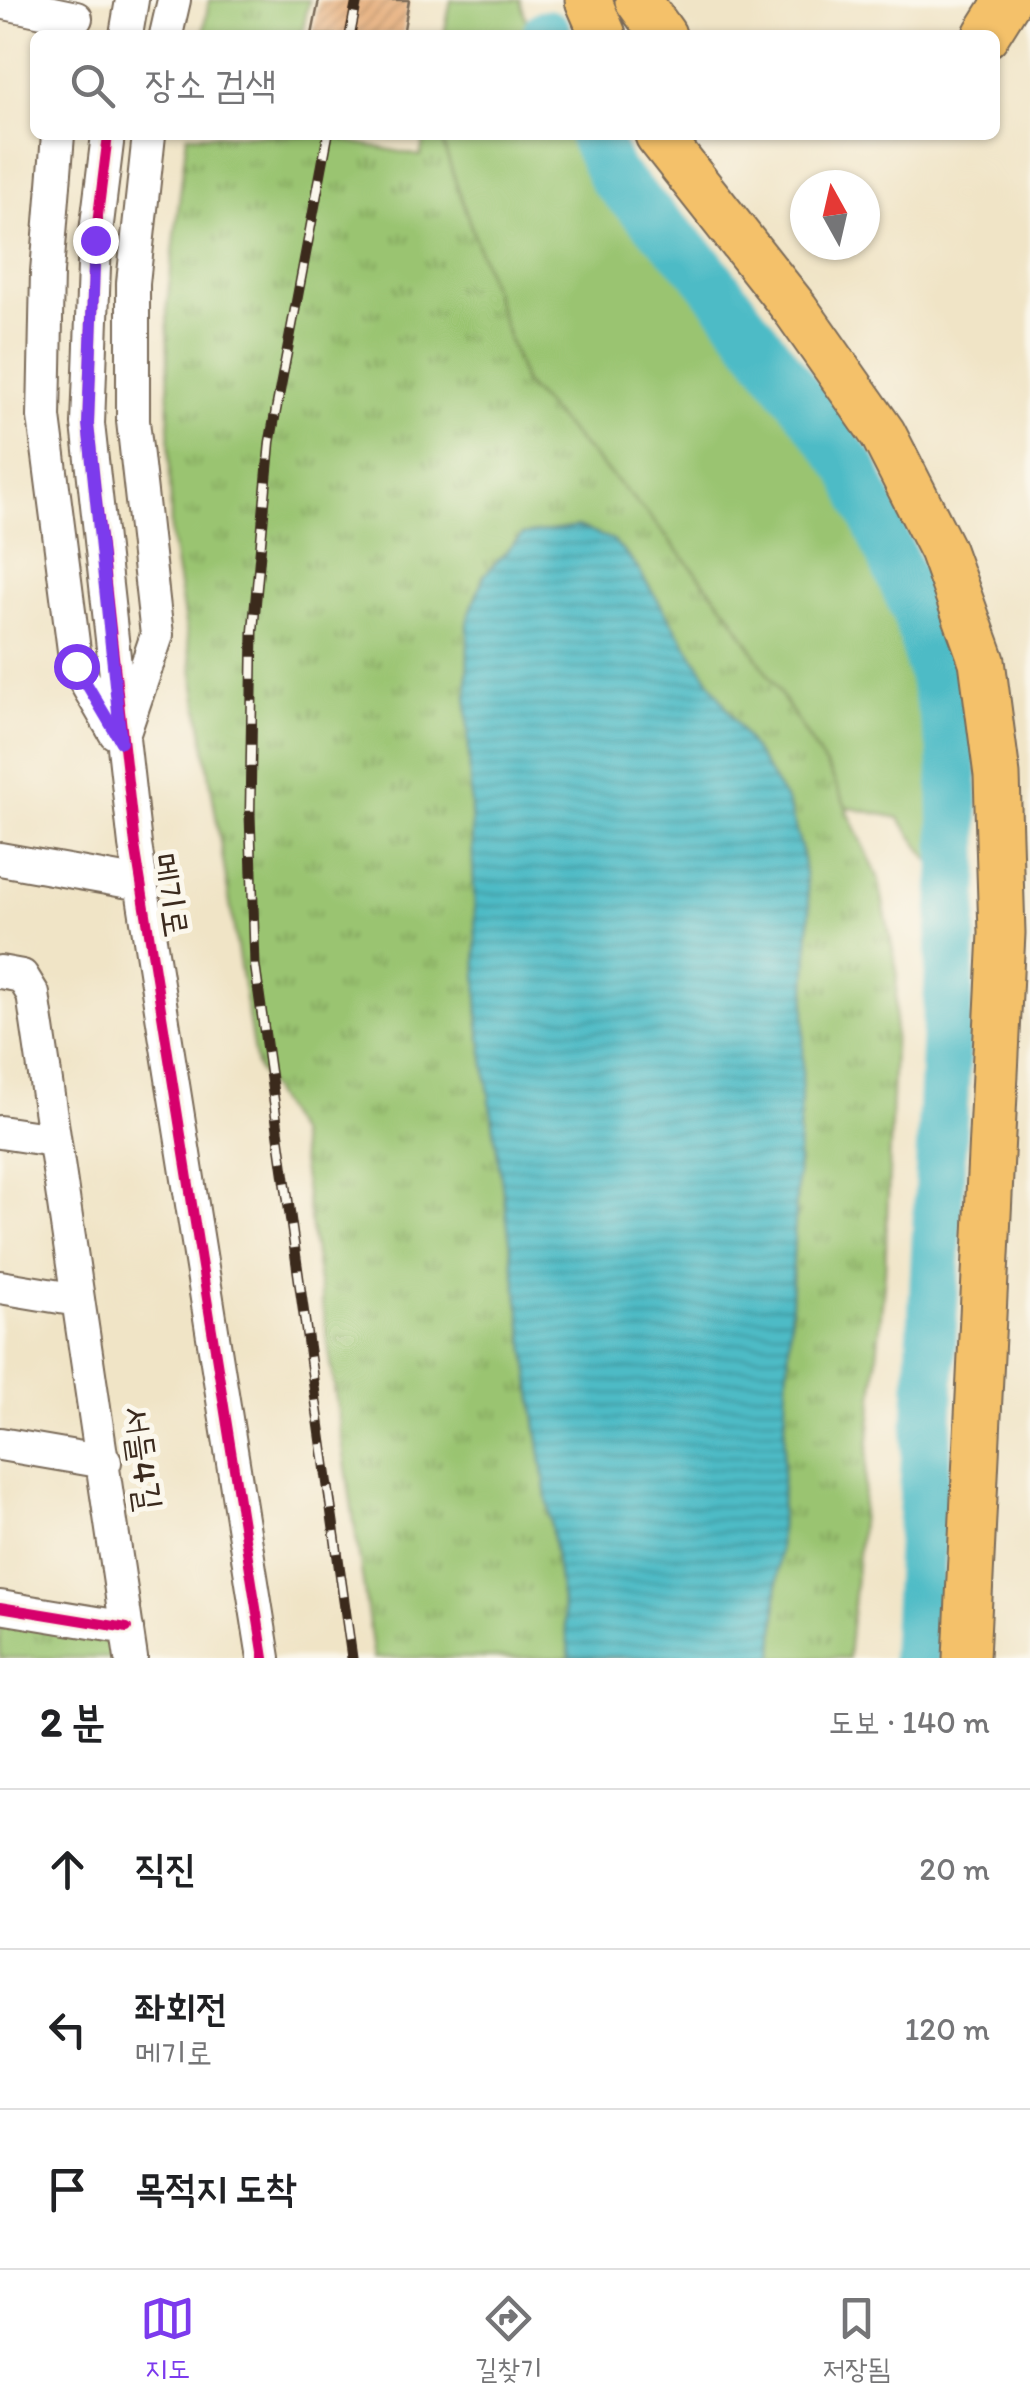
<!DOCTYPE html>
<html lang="ko">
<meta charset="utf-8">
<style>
body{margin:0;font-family:Itim,"Poor Story",sans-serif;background:#f2f2f2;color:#202124}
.compass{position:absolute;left:790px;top:170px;width:90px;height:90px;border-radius:50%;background:#fff;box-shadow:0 2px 8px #0004;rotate:352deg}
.stop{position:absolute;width:30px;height:30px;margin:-22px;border:8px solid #7c3aed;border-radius:50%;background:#fff}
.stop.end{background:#7c3aed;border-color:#fff;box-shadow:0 2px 10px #0008}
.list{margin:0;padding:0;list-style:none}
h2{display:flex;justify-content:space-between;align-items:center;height:130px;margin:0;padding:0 40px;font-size:42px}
h2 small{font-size:32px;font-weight:400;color:#757577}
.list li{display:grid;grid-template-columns:65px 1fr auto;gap:30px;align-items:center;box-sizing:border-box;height:160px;padding:0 40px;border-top:2px solid #e0e0e0}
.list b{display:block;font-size:38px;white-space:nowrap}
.list p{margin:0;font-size:32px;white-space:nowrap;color:#757577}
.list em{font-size:32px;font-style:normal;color:#757577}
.icon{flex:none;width:55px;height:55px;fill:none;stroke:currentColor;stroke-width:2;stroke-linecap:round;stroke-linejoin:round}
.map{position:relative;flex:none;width:1030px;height:1658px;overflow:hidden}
.search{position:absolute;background:#fff;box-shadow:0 2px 8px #0004;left:30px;right:30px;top:30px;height:110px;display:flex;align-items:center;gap:25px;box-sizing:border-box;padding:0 35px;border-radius:15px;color:#757577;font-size:38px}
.sheet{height:610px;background:#fff}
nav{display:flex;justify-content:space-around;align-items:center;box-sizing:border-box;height:140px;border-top:2px solid #e0e0e0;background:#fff;font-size:28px;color:#757577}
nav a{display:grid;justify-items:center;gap:5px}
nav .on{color:#7c3aed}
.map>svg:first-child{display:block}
</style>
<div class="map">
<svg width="1030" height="1658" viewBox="0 0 1030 1658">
<defs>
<pattern id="park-tufts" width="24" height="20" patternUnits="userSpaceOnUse" patternTransform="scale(2.5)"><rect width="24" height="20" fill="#9ac471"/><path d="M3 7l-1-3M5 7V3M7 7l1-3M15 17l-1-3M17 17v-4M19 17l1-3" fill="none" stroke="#7f9f5c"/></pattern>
<pattern id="water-rules" width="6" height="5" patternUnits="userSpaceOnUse" patternTransform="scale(2.5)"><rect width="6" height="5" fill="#4dbbc6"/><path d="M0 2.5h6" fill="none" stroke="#4198a0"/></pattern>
<pattern id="building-hatch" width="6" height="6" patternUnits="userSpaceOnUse" patternTransform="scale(2.5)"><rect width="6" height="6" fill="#e5aa76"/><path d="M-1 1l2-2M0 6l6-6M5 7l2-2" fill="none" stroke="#bb8b60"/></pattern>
</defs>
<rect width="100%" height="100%" fill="#fbf7ec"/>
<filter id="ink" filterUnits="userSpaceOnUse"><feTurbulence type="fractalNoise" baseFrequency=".01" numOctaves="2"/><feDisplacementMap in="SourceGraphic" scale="20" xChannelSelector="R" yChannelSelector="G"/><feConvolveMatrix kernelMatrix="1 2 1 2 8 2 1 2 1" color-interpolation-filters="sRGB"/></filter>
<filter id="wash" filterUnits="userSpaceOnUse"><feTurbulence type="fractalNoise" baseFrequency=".0048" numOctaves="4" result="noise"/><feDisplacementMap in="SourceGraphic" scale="40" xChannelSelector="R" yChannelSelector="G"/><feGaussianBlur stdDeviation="2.25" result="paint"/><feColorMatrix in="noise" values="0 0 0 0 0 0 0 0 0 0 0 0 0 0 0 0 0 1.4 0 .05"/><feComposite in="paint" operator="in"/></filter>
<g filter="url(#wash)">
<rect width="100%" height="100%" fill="#f0e4c6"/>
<!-- grass -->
<path fill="#9ac471" stroke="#6a7748" stroke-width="2.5" d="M 451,0 L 520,0 L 531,35 L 444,35 Z
M 576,135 L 607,195 L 709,304 L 854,505 L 906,635 L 936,737 L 938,872 L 899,818 L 846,807 L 831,774 L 728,611 L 650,517 L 524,383 L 442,142 L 425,135 Z"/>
<!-- park -->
<path fill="url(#park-tufts)" stroke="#6a7748" stroke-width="2.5" d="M 209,0 L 309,0 L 302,35 L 203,35 Z
M 187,135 L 338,135 L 347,141 L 420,156 L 425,137 L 442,141 L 524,383 L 650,517 L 728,611 L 831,774 L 878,877 L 897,971 L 885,1272 L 848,1658 L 374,1658 L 297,1133 L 256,1066 L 171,536 L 167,304 Z
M 0,1622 L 106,1640 L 121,1658 L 0,1658 Z"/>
<!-- water -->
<path fill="url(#water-rules)" stroke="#447272" stroke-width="2.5" d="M 577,527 L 613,540 L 636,566 L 788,803 L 802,851 L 810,910 L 774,1658 L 570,1658 L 479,1025 L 467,704 L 468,618 L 484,575 L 522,535 Z"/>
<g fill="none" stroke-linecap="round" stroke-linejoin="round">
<!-- river -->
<path stroke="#4dbbc6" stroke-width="50" d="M 547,34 L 547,35
M 593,135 L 612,176 L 701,268 L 853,469 L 917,612 L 952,748 L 955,863 L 916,1658"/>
</g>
<g id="blocks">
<!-- building -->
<path fill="url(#building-hatch)" d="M 319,0 L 409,0 L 403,35 L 312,35 Z"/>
</g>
</g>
<g filter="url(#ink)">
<use href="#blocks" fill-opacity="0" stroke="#7a6b59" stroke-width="2.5"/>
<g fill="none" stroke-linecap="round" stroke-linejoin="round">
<!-- minor casing -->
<g stroke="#7a6b59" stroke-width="36">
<path id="minor" d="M 0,2 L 76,18
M 126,35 L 132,0
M 166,35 L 174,0
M 58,135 L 47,272 L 44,417 L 76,666 L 115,733
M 108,135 L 95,240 L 88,424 L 135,845 L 264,1658
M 124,733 L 157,635 L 133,421 L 133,283 L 149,135
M 0,859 L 141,884
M 0,972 L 22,976 L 33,994 L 131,1658
M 0,1132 L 53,1140
M 0,1287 L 78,1300
M 0,1444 L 105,1462
M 0,1607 L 127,1628"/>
</g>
<!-- highway casing -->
<g stroke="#7a6b59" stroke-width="49">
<path id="highway" d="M 588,0 L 603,35
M 638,0 L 663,35
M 986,35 L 1008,0
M 658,135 L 796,310 L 883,434 L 942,550 L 982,661 L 997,775 L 1002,933 L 966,1658"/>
</g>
<!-- minor -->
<use href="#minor" stroke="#fff" stroke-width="32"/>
<!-- highway -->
<use href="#highway" stroke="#f4c16a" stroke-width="45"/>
<!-- rail casing -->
<g stroke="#3b2a1e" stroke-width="11">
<path id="rail" d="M 350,35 L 357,0
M 328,135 L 270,442 L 253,631 L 250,814 L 255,965 L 352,1658"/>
</g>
<!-- rail -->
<use href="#rail" stroke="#fbf7ec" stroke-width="8" stroke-dasharray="22" stroke-linecap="butt"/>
<!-- cycleway casing -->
<g stroke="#fbf7ec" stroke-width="16">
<path id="cycleway" d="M 108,135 L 95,240 L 88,424 L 135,845 L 264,1658
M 0,1607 L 127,1628"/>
</g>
<!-- cycleway -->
<use href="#cycleway" stroke="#d6006c" stroke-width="10"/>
</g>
</g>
<g fill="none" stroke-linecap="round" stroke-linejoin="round" filter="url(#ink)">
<!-- route -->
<path stroke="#7c3aed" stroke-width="12" d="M 76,666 L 121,742 L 88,424 L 95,240"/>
</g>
<g text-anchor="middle" stroke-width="10" stroke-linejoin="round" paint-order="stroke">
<!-- street labels -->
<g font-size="35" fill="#3b2a1e" stroke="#fbf7ec">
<text transform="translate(171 895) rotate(81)" y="12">메기로</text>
<text transform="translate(143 1458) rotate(82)" y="12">서들4길</text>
</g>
</g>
</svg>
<svg class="compass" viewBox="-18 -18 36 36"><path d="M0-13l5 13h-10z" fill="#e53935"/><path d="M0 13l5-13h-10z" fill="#757577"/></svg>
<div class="stop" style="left:76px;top:666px"></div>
<div class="stop end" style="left:95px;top:240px"></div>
<div class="search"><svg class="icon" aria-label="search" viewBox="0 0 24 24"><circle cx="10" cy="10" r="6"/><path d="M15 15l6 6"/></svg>장소 검색</div>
</div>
<section class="sheet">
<h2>2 분<small>도보 · 140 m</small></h2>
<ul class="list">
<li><svg class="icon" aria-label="ahead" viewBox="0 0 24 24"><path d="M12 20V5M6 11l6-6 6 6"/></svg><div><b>직진</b></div><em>20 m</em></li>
<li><svg class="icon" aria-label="left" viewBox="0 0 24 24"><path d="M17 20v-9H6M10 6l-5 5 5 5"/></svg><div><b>좌회전</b><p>메기로</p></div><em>120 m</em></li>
<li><svg class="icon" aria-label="arrive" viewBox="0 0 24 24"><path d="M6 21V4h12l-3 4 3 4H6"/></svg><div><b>목적지 도착</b></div></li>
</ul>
</section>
<nav>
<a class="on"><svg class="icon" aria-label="map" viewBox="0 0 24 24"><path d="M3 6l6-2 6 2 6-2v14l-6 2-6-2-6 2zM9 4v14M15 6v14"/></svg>지도</a>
<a><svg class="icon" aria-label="directions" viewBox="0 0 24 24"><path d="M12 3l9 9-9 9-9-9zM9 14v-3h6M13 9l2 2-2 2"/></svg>길찾기</a>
<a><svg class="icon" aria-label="saved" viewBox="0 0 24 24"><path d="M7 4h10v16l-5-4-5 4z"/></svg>저장됨</a>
</nav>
